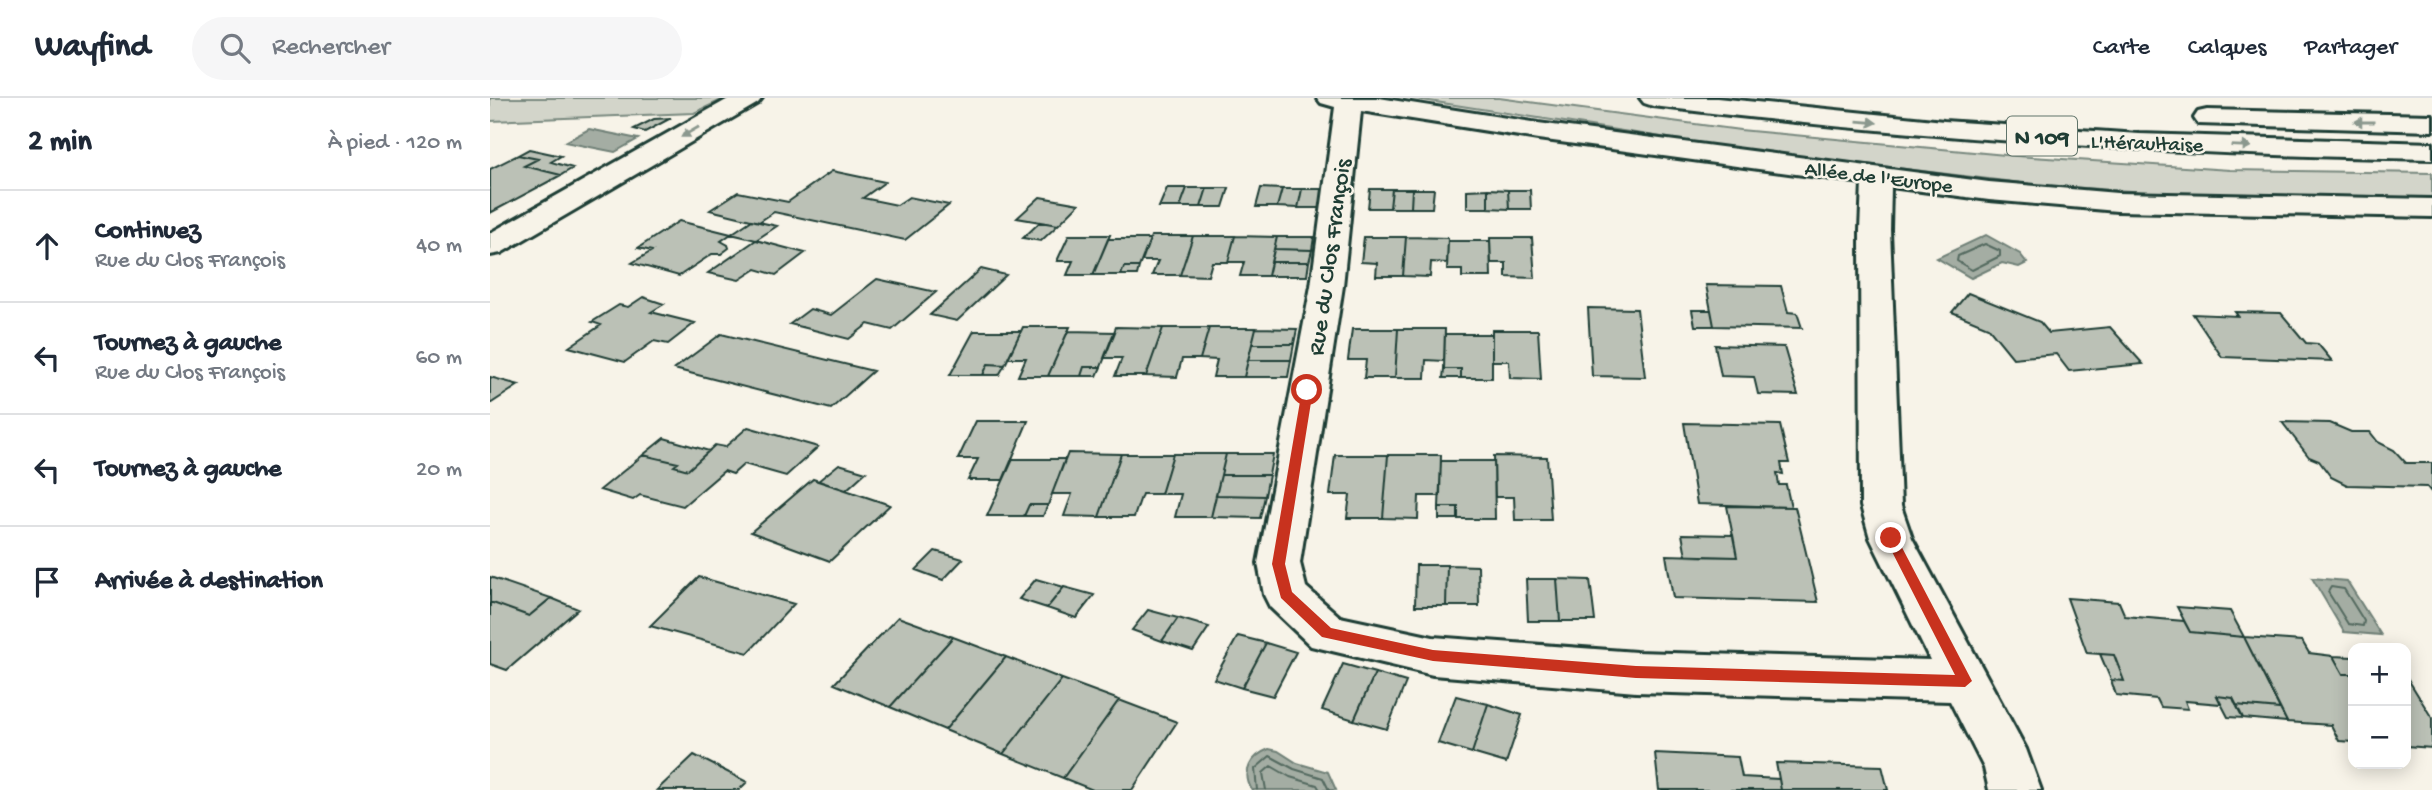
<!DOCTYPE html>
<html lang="fr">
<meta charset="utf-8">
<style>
body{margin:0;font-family:"Gochi Hand",sans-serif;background:#f6f6f7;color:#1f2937}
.controls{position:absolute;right:21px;bottom:21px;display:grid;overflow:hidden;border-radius:14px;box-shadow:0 4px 18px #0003}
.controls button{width:63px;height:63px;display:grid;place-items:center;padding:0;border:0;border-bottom:2px solid #e0e1e3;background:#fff;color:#1f2937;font:35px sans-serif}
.stop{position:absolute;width:21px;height:21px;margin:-16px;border:5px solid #c8321e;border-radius:50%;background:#fff}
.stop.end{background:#c8321e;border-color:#fff;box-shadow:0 2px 7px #0008}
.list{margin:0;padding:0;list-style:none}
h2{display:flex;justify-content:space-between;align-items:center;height:91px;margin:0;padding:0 28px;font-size:30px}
h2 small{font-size:23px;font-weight:400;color:#747a83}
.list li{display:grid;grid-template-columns:46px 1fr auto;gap:21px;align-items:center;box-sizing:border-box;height:112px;padding:0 28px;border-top:2px solid #e0e1e3}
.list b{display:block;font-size:26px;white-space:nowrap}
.list p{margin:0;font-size:23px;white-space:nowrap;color:#747a83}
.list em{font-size:23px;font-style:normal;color:#747a83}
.icon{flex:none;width:38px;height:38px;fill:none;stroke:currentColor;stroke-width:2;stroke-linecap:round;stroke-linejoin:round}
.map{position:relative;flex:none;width:1942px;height:692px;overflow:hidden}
header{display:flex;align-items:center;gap:42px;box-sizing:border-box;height:98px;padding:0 35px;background:#fff;border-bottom:2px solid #e0e1e3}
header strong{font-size:33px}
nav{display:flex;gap:38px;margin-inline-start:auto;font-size:24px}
.search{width:490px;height:63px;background:#f6f6f7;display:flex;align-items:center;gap:18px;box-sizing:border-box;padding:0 24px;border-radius:38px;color:#747a83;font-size:26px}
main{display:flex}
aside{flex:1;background:#fff}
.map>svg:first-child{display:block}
</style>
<header>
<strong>Wayfind</strong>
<div class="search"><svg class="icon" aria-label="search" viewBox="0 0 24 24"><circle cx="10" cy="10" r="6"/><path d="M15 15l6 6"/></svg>Rechercher</div>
<nav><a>Carte</a><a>Calques</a><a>Partager</a></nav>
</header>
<main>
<aside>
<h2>2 min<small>À pied · 120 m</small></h2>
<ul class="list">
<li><svg class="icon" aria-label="ahead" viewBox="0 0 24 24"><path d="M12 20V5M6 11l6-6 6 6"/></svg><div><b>Continuez</b><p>Rue du Clos François</p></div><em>40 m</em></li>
<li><svg class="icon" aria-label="left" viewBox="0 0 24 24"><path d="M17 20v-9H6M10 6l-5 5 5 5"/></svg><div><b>Tournez à gauche</b><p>Rue du Clos François</p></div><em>60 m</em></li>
<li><svg class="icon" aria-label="left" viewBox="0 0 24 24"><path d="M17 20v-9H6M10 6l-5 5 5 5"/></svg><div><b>Tournez à gauche</b></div><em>20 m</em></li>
<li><svg class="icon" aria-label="arrive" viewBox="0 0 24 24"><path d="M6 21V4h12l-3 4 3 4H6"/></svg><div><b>Arrivée à destination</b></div></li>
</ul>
</aside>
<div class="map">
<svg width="1942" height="692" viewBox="0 0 1942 692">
<rect width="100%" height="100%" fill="#f7f3e8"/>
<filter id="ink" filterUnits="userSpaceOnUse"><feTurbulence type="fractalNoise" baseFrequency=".0143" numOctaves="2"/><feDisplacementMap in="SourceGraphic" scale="14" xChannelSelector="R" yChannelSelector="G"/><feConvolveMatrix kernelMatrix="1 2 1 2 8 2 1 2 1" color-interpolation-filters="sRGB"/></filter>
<g filter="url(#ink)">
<!-- green -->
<path fill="#d3d5ca" stroke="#79897f" stroke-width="2" d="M 0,0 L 236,0 L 204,15 L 0,23 Z
M 920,0 L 1009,0 L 1250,32 L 1526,58 L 1740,72 L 1942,75 L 1942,101 L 1702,97 L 1548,87 L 1243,50 Z"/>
<!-- water -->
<path fill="#a4ada3" stroke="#6f8077" stroke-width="2" d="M 99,31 L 148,41 L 125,54 L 75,44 Z
M 1496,137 L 1530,156 L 1537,165 L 1529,169 L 1512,165 L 1481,180 L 1447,160 Z
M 1822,480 L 1857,483 L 1891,537 L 1854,534 Z
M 779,651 L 788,653 L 807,665 L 838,674 L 846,692 L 762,692 C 751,674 761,658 779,651 Z"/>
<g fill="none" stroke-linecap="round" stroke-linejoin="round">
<!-- shore -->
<path stroke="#546a60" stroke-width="2" d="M 1495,146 L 1510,153 L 1510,158 L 1482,172 L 1467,163 L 1468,158 Z
M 1841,489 L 1854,491 L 1874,523 L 1873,528 L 1858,526 L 1838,494 Z
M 767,692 L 765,671 L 780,658 L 804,671 L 833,680 L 839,692
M 776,692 L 773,675 L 781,668 L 800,679 L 827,687 L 830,692"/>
</g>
<!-- building -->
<path fill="#bbc1b6" stroke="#1f3d34" stroke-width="2" d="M 181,20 L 155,34 L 144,31 L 164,21 Z
M 39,51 L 71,58 L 61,64 L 83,70 L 71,77 L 34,68 L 48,61 L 28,57 Z
M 28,57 L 48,61 L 34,68 L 71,77 L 0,115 L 0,71 Z
M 342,73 L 395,84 L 373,100 L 407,107 L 419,99 L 459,107 L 415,142 L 284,114 L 269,124 L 220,112 L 248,94 L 298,104 Z
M 677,90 L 697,90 L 690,109 L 669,109 Z
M 697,90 L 717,90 L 711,109 L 690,109 Z
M 717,90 L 739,90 L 733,109 L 711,109 Z
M 771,90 L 792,91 L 787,109 L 766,109 Z
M 792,91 L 812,91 L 808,110 L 787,109 Z
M 812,91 L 833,91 L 830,110 L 808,110 Z
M 880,91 L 902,91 L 900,110 L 878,110 Z
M 902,91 L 922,91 L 921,110 L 900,110 Z
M 922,91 L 944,91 L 942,110 L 921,110 Z
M 998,91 L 998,110 L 977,110 L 977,92 Z
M 998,91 L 1018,92 L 1019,111 L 998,110 Z
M 1018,92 L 1040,92 L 1041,111 L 1019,111 Z
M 550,99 L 589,106 L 568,127 L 527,120 Z
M 262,122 L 269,124 L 287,128 L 266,142 L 241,136 Z
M 189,123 L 241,136 L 231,143 L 238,147 L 239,150 L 231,156 L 222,156 L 189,178 L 142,165 L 162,153 L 148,150 Z
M 550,124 L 568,127 L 551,143 L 533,140 Z
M 579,137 L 620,137 L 603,177 L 577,177 L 583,163 L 567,163 Z
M 661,138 L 703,138 L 690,177 L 662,177 L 668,163 L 652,163 Z
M 703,138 L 745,138 L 738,164 L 722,164 L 718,178 L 690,177 Z
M 745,138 L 787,139 L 778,178 L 750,178 L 754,164 L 738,164 Z
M 787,139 L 824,139 L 822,152 L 784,151 Z
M 874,139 L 916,139 L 913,178 L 886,178 L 887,165 L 871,164 Z
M 916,139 L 958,140 L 957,165 L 941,164 L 940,179 L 913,178 Z
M 1000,140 L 1042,140 L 1045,180 L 1016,179 L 1016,165 L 1001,165 Z
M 618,141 L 660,141 L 649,169 L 634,169 L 631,177 L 603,177 Z
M 266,142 L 315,155 L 286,177 L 266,171 L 249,182 L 218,175 Z
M 958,143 L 1000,143 L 1001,179 L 972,179 L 972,172 L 957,172 Z
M 784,151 L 822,152 L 819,164 L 781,164 Z
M 781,164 L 819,164 L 817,178 L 778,178 Z
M 634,169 L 649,169 L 647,177 L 631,177 Z
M 491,171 L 516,177 L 467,223 L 440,217 Z
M 387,181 L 446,194 L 402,232 L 378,226 L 359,241 L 300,226 L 320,211 L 341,217 Z
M 1216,187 L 1291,188 L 1298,214 L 1307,215 L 1312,230 L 1224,228 Z
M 1478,195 L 1550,224 L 1559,235 L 1620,229 L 1653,266 L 1579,273 L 1566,256 L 1523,260 L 1498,229 L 1462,214 Z
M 153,199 L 174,206 L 161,214 L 205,225 L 178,246 L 164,243 L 135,264 L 79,249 L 111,227 L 102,224 L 129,207 L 138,209 Z
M 1098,210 L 1147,211 L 1155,279 L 1102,278 Z
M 1202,212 L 1221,212 L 1224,228 L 1205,228 Z
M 1745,214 L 1791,215 L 1816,245 L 1828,246 L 1842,263 L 1732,259 L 1703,216 L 1748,218 Z
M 533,229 L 580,229 L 558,278 L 528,278 L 536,260 L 518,260 Z
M 626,229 L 673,230 L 656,278 L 625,278 L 632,260 L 614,260 Z
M 673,230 L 719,230 L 710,261 L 692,261 L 687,279 L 656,278 Z
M 719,230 L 766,230 L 754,279 L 723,279 L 727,262 L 710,261 Z
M 766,230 L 807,231 L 804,246 L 762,246 Z
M 862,231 L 908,231 L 905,280 L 874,280 L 876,262 L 858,262 Z
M 908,231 L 955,231 L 954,263 L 936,262 L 935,280 L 905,280 Z
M 1002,232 L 1048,232 L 1051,281 L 1020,280 L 1019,263 L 1002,263 Z
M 484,233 L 531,233 L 515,267 L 498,266 L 493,277 L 460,277 Z
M 578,233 L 625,234 L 611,269 L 594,269 L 591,278 L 558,278 Z
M 231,236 L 383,273 L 341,311 L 184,271 Z
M 955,236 L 1002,236 L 1002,280 L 971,280 L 971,271 L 954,271 Z
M 762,246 L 804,246 L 801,262 L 758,262 Z
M 1225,247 L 1294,249 L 1308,297 L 1268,296 L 1264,279 L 1231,278 Z
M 758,262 L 801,262 L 798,279 L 754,279 Z
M 498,266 L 515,267 L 509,277 L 493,277 Z
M 594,269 L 611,269 L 607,278 L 591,278 Z
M 954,271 L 971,271 L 971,280 L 953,280 Z
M 0,279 L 29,287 L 0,306 Z
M 486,323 L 538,323 L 513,382 L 478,382 L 488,361 L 468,361 Z
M 1792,324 L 1840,325 L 1861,334 L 1880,334 L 1888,344 L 1904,352 L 1916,365 L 1942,365 L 1942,395 L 1937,389 L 1857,387 L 1841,379 L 1829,363 L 1819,359 Z
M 1194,325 L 1290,327 L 1299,365 L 1291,365 L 1293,376 L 1287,375 L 1289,387 L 1296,387 L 1301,409 L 1207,406 Z
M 258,329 L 328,349 L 296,378 L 254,366 L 243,376 L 234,373 L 193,408 L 150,397 L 143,402 L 110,392 L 153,357 L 188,365 L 184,368 L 198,372 L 225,347 L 235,349 Z
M 174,340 L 219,353 L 198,372 L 184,368 L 188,365 L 153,357 Z
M 578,355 L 631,356 L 609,419 L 574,418 L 582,396 L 562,396 Z
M 631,356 L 683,356 L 671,396 L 652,396 L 644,419 L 609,419 Z
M 683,356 L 736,356 L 721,419 L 685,419 L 691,396 L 671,396 Z
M 736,356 L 783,356 L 779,377 L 731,377 Z
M 845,357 L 898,357 L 893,420 L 857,420 L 860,397 L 840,397 Z
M 898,357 L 951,357 L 950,398 L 929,398 L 928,421 L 893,420 Z
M 1004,358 L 1057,359 L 1061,422 L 1025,422 L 1024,399 L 1005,399 Z
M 523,361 L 575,361 L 558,407 L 539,407 L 534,418 L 497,418 Z
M 951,363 L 1004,363 L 1005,421 L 968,421 L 968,409 L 949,409 Z
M 349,366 L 376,374 L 356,392 L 328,383 Z
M 731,377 L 779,377 L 775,398 L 726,397 Z
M 323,381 L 400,407 L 340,463 L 261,434 Z
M 726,397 L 775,398 L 770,420 L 721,419 Z
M 539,407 L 558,407 L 553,418 L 534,418 Z
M 1237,408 L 1305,409 L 1328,504 L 1183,500 L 1176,457 L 1247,459 Z
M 949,409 L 968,409 L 968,421 L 949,421 Z
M 1192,436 L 1243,437 L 1247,459 L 1196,458 Z
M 445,453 L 473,461 L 453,482 L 426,472 Z
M 926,467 L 957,467 L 956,508 L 925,508 Z
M 957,467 L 988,468 L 989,508 L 956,508 Z
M 0,479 L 61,500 L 39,518 L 0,504 Z
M 209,479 L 304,506 L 258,555 L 160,528 Z
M 546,481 L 574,489 L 557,510 L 529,501 Z
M 1036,481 L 1067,481 L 1070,523 L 1038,523 Z
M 1067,481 L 1100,482 L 1105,523 L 1070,523 Z
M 574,489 L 604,497 L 586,520 L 557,510 Z
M 61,500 L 88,511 L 17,572 L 0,566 L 0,504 L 39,518 Z
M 1577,500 L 1629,504 L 1635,518 L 1694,523 L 1700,534 L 1754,539 L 1790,611 L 1746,607 L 1743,600 L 1727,598 L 1731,606 L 1695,603 L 1698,611 L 1671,609 L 1667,601 L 1626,597 L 1621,582 L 1634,583 L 1624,557 L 1597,555 Z
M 1687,509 L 1740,513 L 1754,539 L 1700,534 Z
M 658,512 L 688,520 L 672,543 L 642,532 Z
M 408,519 L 463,539 L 400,609 L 344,586 Z
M 688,520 L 719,529 L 703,553 L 672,543 Z
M 748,538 L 776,545 L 752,590 L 724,581 Z
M 463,539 L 516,559 L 455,632 L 400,609 Z
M 1754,539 L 1812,543 L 1819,555 L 1843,558 L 1853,576 L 1863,576 L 1863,644 L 1849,643 L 1841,627 L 1797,624 Z
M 776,545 L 806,554 L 783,598 L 752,590 Z
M 1610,556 L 1624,557 L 1634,583 L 1621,582 Z
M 1843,558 L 1863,559 L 1863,576 L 1853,576 Z
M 516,559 L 572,581 L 513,656 L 455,632 Z
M 853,566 L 885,575 L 864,622 L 832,612 Z
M 885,575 L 916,584 L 897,631 L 864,622 Z
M 1916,578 L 1942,620 L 1942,650 L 1916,648 Z
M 572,581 L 629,602 L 573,680 L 513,656 Z
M 966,598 L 998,606 L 982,655 L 948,645 Z
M 1727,598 L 1743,600 L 1753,620 L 1738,619 Z
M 629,602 L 687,624 L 642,692 L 603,692 L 573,680 Z
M 998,606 L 1032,617 L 1016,665 L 982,655 Z
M 1746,607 L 1790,611 L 1797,624 L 1753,620 Z
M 1165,655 L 1248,659 L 1252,679 L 1289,681 L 1291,692 L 1169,692 Z
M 204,657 L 257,684 L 249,692 L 167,692 Z
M 1286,665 L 1392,668 L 1398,692 L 1291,692 Z"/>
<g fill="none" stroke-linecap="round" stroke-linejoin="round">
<!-- minor casing -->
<g stroke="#1f3d34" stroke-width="6">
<path id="minor" d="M 240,0 L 272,0 L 268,5 L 11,155 L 0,157 L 0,135 Z
M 827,0 L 889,0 L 1048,25 L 1499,84 L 1627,95 L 1942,101 L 1942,119 L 1627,113 L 1499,102 L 1401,89 L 1400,132 L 1411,408 L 1422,440 L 1536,651 L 1551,692 L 1499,692 L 1494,670 L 1460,603 L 1146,594 L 943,577 L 821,548 L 780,509 L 774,497 L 768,465 L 821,188 L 845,9 L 831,5 ZM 871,13 L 1048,41 L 1372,85 L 1370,132 L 1371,408 L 1380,440 L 1440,562 L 1146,554 L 943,539 L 850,519 L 816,489 L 810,465 L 853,188 Z"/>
</g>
<!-- highway casing -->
<g stroke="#1f3d34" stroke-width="6">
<path id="highway" d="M 1150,0 L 1227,0 L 1454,23 L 1649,36 L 1942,45 L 1942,61 C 1681,57 1422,40 1163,8 L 1154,5 Z
M 1717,12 L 1942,17 L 1942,33 L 1708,26 L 1704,20 L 1708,14 Z"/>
</g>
<!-- minor -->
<use href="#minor" fill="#f7f3e8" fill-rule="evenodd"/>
<!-- highway -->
<use href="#highway" fill="#f7f3e8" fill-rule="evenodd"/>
</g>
<!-- one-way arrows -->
<defs><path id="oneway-solid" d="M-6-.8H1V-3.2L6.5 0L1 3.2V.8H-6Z" transform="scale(1.75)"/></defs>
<g fill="#8b988e">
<use href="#oneway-solid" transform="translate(1377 24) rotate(5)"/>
<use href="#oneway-solid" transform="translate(1874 24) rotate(-180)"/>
<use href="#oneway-solid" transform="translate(200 34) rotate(150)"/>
<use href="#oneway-solid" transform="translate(1751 48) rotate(2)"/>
</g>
</g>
<!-- route -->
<path fill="#c8321e" d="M 817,288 L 823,292 L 795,466 L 802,494 L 841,530 L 943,552 L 1146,568 L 1465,577 L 1395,440 L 1401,435 L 1407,440 L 1482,583 L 1475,589 L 1146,580 L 943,563 L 832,539 L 791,500 L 782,466 L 812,292 Z"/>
<g text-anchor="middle" stroke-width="5" stroke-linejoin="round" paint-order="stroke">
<!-- far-street labels -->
<g font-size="21" fill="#1f3d34" stroke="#f7f3e8">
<text transform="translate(1657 44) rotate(2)" y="7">L'Héraultaise</text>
<text transform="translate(1389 78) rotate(7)" y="7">Allée de l'Europe</text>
</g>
<!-- shield labels -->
<rect fill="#f7f3e8" stroke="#60746a" stroke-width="2" x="1517" y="18.5" width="70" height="39" rx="5"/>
<g font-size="23" font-weight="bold" fill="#1f3d34">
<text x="1552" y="46">N 109</text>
</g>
<!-- street labels -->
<g font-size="24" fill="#1f3d34" stroke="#f7f3e8">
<text transform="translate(838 159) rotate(-82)" y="8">Rue du Clos François</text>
</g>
</g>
</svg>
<div class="controls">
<button>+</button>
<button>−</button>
</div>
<div class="stop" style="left:817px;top:292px"></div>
<div class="stop end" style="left:1401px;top:440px"></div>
</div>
</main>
